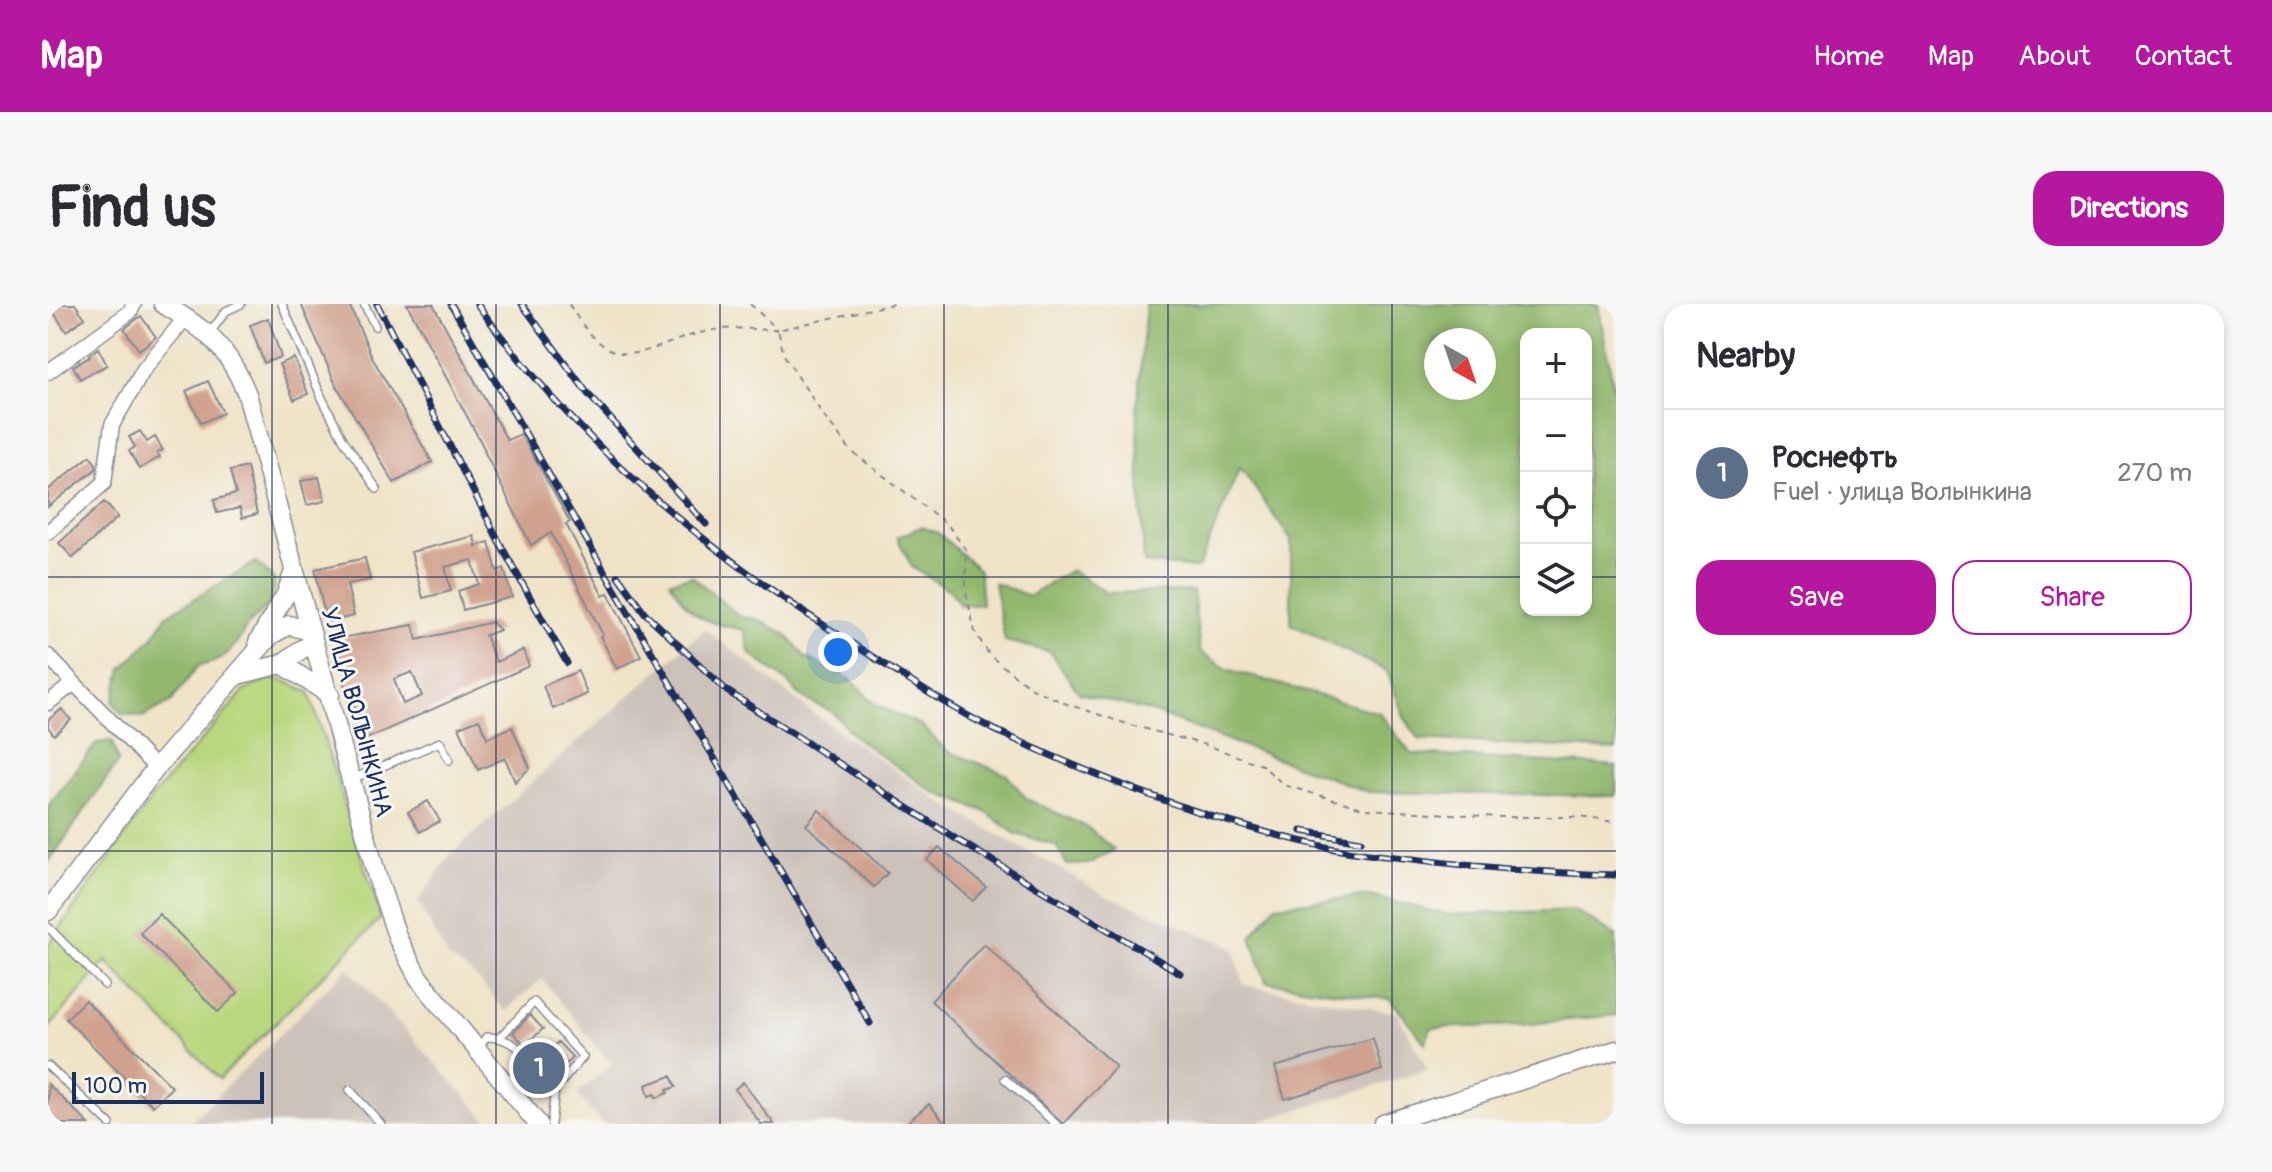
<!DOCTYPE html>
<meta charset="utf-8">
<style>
body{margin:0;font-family:Pangolin,sans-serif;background:#f7f7f7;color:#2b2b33}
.controls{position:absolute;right:24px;top:24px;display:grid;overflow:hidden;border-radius:16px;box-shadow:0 4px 12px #0003}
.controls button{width:72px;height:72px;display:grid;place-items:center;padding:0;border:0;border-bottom:2px solid #e1e1e2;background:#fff;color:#2b2b33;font:40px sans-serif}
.compass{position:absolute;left:1376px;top:24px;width:72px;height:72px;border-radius:50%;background:#fff;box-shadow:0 4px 12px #0003;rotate:140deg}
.scale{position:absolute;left:24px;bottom:20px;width:192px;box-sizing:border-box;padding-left:8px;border:4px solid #1b2f5e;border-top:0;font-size:22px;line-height:28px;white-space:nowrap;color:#1b2f5e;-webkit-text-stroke:6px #f6f6f2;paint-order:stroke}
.you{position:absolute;left:790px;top:348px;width:28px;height:28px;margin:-20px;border:6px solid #fff;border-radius:50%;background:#1a73e8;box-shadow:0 0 0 12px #1a73e833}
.badge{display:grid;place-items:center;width:52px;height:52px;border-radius:50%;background:#b5179e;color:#fff;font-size:26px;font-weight:700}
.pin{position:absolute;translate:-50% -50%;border:4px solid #fff;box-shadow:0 2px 8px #0006}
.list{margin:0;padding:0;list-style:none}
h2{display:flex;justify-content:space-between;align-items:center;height:104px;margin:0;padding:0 32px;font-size:34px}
h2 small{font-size:26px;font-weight:400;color:#7c7c81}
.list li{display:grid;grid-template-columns:52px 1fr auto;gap:24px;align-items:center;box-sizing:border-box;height:128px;padding:0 32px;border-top:2px solid #e1e1e2}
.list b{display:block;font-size:30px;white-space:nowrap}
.list p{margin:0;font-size:26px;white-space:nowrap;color:#7c7c81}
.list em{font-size:26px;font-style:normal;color:#7c7c81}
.actions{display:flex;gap:16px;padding:24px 32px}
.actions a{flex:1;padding:18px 0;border:2px solid #b5179e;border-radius:24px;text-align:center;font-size:28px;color:#b5179e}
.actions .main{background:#b5179e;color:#fff}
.icon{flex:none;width:44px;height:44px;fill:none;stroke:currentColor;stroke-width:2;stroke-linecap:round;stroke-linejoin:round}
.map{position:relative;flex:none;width:1568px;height:820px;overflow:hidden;border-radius:24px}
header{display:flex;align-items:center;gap:48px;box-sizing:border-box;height:112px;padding:0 40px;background:#b5179e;color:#fff}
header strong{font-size:38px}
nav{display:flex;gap:44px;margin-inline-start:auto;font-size:28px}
.intro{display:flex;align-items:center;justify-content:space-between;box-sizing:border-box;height:192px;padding:0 48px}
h1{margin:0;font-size:56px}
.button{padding:20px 36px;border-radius:24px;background:#b5179e;color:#fff;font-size:28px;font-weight:700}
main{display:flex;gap:48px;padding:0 48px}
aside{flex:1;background:#fff;border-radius:24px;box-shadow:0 4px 12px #0003}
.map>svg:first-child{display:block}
</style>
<header>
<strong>Map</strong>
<nav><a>Home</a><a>Map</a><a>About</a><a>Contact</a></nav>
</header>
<div class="intro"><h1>Find us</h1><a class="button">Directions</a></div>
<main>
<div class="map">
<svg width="1568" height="820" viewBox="0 0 1568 820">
<rect width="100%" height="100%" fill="#f6f6f2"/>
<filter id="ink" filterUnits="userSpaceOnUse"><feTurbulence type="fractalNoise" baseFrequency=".0125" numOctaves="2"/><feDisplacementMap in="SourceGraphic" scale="16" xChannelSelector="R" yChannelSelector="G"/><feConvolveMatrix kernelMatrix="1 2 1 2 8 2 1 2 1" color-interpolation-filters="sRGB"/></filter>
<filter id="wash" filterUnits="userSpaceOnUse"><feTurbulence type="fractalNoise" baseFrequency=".006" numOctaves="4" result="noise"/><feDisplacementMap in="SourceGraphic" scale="32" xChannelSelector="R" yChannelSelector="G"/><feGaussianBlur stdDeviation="1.8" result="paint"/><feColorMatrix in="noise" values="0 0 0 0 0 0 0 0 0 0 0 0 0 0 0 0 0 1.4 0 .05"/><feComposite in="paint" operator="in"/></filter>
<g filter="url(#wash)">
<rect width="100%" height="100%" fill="#f0e3c7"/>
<!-- industrial -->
<path fill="#cdc2b9" d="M 657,325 L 762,407 L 894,499 L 1058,591 L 1185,643 L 1196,681 L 1349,709 L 1380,766 L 1203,820 L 555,820 L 529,790 L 563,760 L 494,675 L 457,707 L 428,673 L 400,653 L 370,598 L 401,552 Z
M 300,664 L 443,820 L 140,820 Z"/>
<!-- green -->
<path fill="#b9d77e" stroke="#6a836e" stroke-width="2" d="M 217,376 L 234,376 L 261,388 L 333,614 L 171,775 L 58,657 L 0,725 L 0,641 L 106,491 L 195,388 Z"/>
<!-- forest -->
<path fill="#92b86d" stroke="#567466" stroke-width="2" fill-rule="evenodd" d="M 1098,0 L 1550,0 L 1568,96 L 1568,446 L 1371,435 L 1356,413 L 1339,367 L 1243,320 L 1243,236 L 1192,163 L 1150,264 L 1096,259 L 1089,107 ZM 1538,30 L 1538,306 L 1478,306 L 1478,30 ZM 1436,36 L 1436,84 L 1388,84 L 1388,36 Z
M 873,223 L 890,229 L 931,266 L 934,301 L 912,301 L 903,287 L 864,263 L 849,233 Z
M 208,258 L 226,275 C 228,295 217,306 203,318 C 198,321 195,329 192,334 C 181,351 170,359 150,362 L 123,398 L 94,413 L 73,409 L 65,398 L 74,365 L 103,335 L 119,311 Z
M 1023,266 L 1059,289 L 1145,287 L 1152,348 L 1179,365 L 1332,409 L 1363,450 L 1568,462 L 1568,492 L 1320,488 L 1101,407 L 1031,389 L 1002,348 L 957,337 L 946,279 L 981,292 Z
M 644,272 L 692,313 L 708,315 L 738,330 L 757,353 L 802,375 L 828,401 L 873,421 L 899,447 L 958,470 L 979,495 L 1039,523 L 1066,546 L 1040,560 L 1019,561 L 1008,541 L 968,530 L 936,507 L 886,488 L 808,434 L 785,408 L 756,395 L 737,376 L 702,350 L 696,326 C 654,317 644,315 622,277 Z
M 64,437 L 70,458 L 0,559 L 0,502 L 49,439 Z
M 1322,592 L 1401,611 L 1526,606 L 1568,632 L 1568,711 L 1471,721 L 1383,724 L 1377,739 L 1342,695 L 1218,678 L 1203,633 L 1228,601 Z"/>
<g id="blocks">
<!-- building -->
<path fill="#d0a18e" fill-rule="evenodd" d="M 0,0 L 27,0 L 37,14 L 18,27 Z
M 253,0 L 301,0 L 325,55 L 384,158 L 346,179 L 287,79 Z
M 359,0 L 385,0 L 459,136 L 473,130 L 522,218 L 518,220 L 555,292 L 560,289 L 593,352 L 569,365 L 552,332 L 555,331 L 503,229 L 483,241 L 436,147 L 437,146 Z
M 93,12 L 108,33 L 91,46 L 76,25 Z
M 220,14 L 233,53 L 216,59 L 202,21 Z
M 50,44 L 59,61 L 32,75 L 25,62 L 42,53 L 41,51 Z
M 246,54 L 260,90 L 246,96 L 231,60 Z
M 160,77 L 175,109 L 153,119 L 138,87 Z
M 92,127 L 99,138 L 107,133 L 115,146 L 109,149 L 112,153 L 91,165 L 81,147 L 87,143 L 81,133 Z
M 42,152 L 48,160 L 48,165 L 0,203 L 0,186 Z
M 199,163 L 209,210 L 194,214 L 192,204 L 169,209 L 166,196 L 188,190 L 182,167 Z
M 271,173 L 277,197 L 259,201 L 253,177 Z
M 56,198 L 70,213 L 25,254 L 11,239 Z
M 426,232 L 428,242 L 441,238 L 449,267 L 456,264 L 464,293 L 415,306 L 410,287 L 431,280 L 424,256 L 397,263 L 403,287 L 375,294 L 363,248 Z
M 317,254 L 322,276 L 299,280 L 306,312 L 278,318 L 267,265 Z
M 444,318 L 452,326 L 437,331 L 448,358 L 475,346 L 481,362 L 316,436 L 306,407 L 308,406 L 295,377 L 301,375 L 289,347 L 287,335 L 365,321 L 369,336 ZM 364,368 L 374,392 L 355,400 L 346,375 Z
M 530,367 L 539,390 L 505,405 L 495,382 Z
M 14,405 L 23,416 L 6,431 L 0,423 L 0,416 Z
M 431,415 L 439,434 L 464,423 L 482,464 L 467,478 L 457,454 L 430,466 L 411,423 Z
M 380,497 L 392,517 L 372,528 L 360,508 Z
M 771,506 L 840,569 L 826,583 L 758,521 Z
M 891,543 L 938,583 L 925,597 L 879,556 Z
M 111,610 L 190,689 L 170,708 L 92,629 Z
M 936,640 L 1068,763 L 1015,820 L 883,697 Z
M 37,696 L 124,783 L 105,802 L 18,715 Z
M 482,711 L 495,725 L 477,741 L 465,729 Z
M 1325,734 L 1334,766 L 1237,795 L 1227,763 Z
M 510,738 L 525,754 L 505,772 L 491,755 Z
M 623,772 L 628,783 L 619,786 L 620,789 L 608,794 L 607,790 L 601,792 L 598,781 Z
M 695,778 L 726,820 L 713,820 L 687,785 Z
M 0,780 L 41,820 L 0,820 Z
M 881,800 L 898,820 L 857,820 Z"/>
</g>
</g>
<g filter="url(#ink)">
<use href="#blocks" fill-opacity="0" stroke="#868992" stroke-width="2"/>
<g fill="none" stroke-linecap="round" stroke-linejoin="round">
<!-- lane casing -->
<g stroke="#868992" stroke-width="10">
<path id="lane" d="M 234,0 L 274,94 L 295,135 L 329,185
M 316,0 L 327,22
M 161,30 L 178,7 L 193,0
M 304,475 L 392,438 L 401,456
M 0,623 L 57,681
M 453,732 L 486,698 L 535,753 L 507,785
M 430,746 L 438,733 C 470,731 487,763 507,785 L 503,820
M 0,762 L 62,820
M 957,775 L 1008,820
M 302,786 L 333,820"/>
</g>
<!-- street casing -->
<g stroke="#868992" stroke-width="17">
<path id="street" d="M 0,68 L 82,8 L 86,0
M 0,228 L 56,179 L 64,121 L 96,65 L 138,13
M 0,352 L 108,464
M 0,399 L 25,380"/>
</g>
<!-- secondary casing -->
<g stroke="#868992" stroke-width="21">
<path id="secondary" d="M 115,0 C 158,25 180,43 199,90 L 329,573 L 350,635 L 370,673 L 490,820
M 210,338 L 238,290 L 246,267
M 234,360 L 251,347 L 265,339
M 189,371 L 234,360 L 282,391
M 0,607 L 108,464 L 223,331 L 241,321 L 262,327
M 1335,820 L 1568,746"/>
</g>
<!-- path -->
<path stroke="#868992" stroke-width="2" stroke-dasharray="6 6" stroke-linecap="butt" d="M 521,0 C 573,88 600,34 673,25 C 691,23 711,26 729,26
M 702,0 L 729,25
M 845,0 L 730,26 L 736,51 L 777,114 L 803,147 L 899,220 L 918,246 L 918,288 L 927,328 L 942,352 L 982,383 L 1016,399 L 1079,420 L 1158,441 L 1214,461 L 1236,481 L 1318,505 L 1452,513 L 1530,513 L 1568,518"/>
<!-- lane -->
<use href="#lane" stroke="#fff" stroke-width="7"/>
<!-- street -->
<use href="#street" stroke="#fff" stroke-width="14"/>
<!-- secondary -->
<use href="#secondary" stroke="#fff" stroke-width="18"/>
<!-- rail casing -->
<g stroke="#1b2f5e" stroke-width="7">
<path id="rail" d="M 329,0 L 456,247 L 519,359
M 403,0 L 569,289 L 822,719
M 429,0 C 530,140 660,249 805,340 C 851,370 898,402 947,426 C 1053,476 1163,518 1278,543 C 1303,549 1330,551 1356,554 C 1427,563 1497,569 1568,571
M 474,0 L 540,90 L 658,220
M 570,272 L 597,309 L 679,387 L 908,535 L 1132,669
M 1254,527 L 1313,537"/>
</g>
<!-- rail -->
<use href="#rail" stroke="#f6f6f2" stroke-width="4" stroke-dasharray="12" stroke-linecap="butt"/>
</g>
</g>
<!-- grid -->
<path fill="none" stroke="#1b2f5e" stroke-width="2" stroke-opacity="0.55" d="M 224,0 L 224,820M 448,0 L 448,820M 672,0 L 672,820M 896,0 L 896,820M 1120,0 L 1120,820M 1344,0 L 1344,820M 0,273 L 1478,273M 1538,273 L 1568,273M 0,547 L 1568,547"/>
<g text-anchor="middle" stroke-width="6" stroke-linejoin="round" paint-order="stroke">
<!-- street labels -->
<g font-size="24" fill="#1b2f5e" stroke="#f6f6f2">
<text transform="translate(309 408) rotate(75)" y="8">УЛИЦА ВОЛЫНКИНА</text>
</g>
</g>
</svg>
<div class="controls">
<button>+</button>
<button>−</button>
<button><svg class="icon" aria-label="locate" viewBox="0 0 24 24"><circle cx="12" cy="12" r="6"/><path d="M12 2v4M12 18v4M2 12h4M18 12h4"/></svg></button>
<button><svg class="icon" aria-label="layers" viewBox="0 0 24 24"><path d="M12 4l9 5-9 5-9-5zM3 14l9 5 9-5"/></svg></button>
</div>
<svg class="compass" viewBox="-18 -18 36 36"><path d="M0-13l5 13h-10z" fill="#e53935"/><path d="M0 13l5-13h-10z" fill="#7c7c81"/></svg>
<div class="scale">100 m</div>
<div class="you"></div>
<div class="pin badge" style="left:491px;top:764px;background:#5c6f8a">1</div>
</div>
<aside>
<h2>Nearby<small></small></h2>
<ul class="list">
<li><span class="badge" style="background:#5c6f8a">1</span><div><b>Роснефть</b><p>Fuel · улица Волынкина</p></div><em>270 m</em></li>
</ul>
<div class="actions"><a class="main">Save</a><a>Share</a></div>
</aside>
</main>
